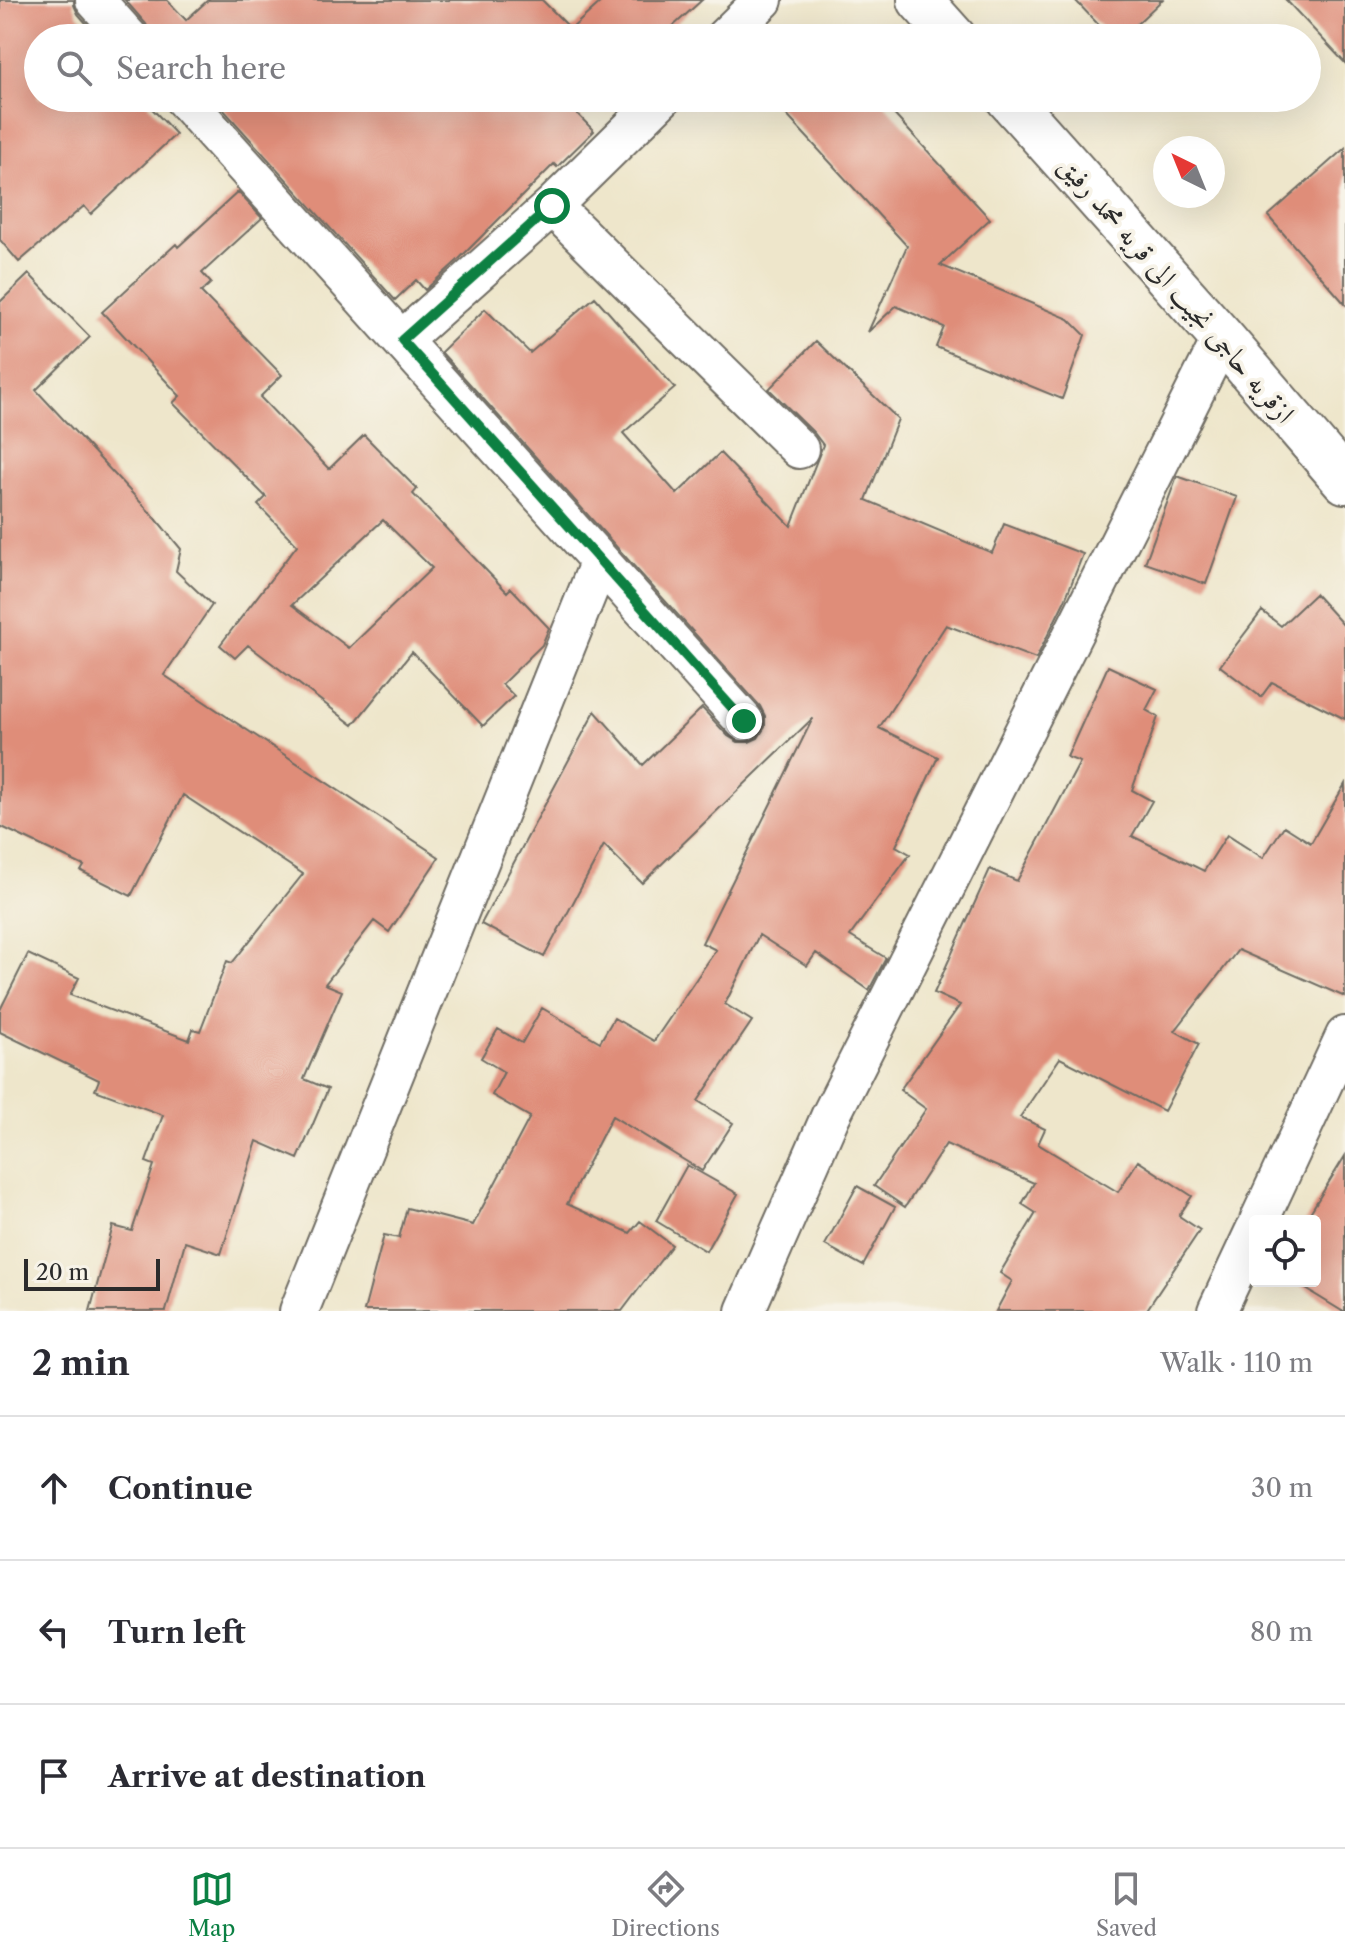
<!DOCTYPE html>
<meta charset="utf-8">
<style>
body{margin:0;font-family:"Libre Caslon Text",Amiri,serif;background:#f2f2f3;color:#2b2b33}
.controls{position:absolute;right:24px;bottom:24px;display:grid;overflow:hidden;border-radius:8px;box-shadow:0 8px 32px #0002}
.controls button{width:72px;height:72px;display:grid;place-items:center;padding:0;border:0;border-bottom:2px solid #e1e1e2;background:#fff;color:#2b2b33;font:40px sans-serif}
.compass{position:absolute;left:1153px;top:136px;width:72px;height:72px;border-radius:50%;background:#fff;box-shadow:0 8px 32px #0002;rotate:317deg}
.scale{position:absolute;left:24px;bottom:20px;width:136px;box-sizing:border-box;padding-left:8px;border:4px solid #2b2b2b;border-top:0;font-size:22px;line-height:28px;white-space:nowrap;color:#2b2b2b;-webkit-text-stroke:6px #f7f3e8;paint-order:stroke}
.stop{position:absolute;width:24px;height:24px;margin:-18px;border:6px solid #0b8043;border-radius:50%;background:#fff}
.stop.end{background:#0b8043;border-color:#fff;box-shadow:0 2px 8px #0008}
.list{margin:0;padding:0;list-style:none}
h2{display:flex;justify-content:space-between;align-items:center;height:104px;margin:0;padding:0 32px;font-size:34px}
h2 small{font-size:26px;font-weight:400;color:#7c7c81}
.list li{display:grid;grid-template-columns:52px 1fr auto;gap:24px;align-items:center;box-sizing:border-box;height:144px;padding:0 32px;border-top:2px solid #e1e1e2}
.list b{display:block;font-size:30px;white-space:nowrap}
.list em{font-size:26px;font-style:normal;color:#7c7c81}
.icon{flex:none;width:44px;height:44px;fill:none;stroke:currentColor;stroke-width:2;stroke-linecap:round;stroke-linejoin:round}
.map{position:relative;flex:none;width:1345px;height:1311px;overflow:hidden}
.search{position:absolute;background:#fff;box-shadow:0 8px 32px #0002;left:24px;right:24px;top:24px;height:88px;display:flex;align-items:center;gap:20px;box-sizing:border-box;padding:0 28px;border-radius:44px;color:#7c7c81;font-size:30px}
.sheet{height:536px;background:#fff}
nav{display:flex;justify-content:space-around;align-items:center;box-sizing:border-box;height:112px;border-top:2px solid #e1e1e2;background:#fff;font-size:22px;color:#7c7c81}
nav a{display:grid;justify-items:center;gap:4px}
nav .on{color:#0b8043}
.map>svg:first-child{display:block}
</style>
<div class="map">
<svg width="1345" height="1311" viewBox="0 0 1345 1311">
<rect width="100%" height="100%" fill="#f7f3e8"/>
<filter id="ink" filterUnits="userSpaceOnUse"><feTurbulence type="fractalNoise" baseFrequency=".0125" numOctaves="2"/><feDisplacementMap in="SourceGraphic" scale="16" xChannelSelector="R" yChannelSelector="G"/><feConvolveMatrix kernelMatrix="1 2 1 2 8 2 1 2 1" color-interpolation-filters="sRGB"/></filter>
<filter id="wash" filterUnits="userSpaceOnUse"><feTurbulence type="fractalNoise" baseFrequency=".006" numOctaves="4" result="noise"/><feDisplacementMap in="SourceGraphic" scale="32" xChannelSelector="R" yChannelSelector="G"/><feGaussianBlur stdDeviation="1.8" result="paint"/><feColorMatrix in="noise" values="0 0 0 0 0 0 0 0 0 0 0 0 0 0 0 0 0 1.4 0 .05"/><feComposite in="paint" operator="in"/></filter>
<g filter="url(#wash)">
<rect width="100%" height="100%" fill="#eee6cb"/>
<g id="blocks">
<!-- building -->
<path fill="#df8d79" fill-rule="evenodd" d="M 0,0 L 74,0 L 74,5 L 78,14 L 99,38 L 38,38 L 38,98 L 142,98 L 176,134 L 91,214 L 84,206 L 19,262 L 0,240 Z
M 125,0 L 167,0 L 186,20 L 208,0 L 542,0 L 571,29 L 603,0 L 702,0 L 660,38 L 150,38 L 150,33 L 146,24 Z
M 1075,0 L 1162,0 L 1122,38 L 1111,38 Z
M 1286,0 L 1345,0 L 1345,63 Z
M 213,98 L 562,98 L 594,131 L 557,167 L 554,164 L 457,261 L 425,290 L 416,280 L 395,300 Z
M 771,98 L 879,98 L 990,219 L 940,265 L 1069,319 L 1085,335 L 1062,399 L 936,347 L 944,327 L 896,306 L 868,332 L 907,246 Z
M 1345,148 L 1345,304 L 1268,216 Z
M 238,192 L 262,218 L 202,273 L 211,283 L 201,292 L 282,375 L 260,397 L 329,469 L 364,435 L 417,489 L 413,494 L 507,592 L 511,588 L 549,628 L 542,645 L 502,684 L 514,696 L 483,726 L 412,652 L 353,725 L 248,645 L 235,658 L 220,645 L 297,545 L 258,505 L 266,497 L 173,403 L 180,396 L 102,312 L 176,244 L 178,247 ZM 383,520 L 432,568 L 349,648 L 292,605 Z
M 29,274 L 90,337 L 36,390 L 157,520 L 181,549 L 176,571 L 212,605 L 164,675 L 439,857 L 389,932 L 374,921 L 325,984 L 342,991 L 304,1079 L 328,1089 L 298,1159 L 257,1141 L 221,1254 L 185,1242 L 166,1311 L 90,1311 L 113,1226 L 132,1231 L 154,1165 L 146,1162 L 163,1115 L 95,1090 L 99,1080 L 0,1032 L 0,1010 L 28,954 L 79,978 L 70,995 L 189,1040 L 193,1029 L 200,1031 L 227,961 L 232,963 L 303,874 L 183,795 L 131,896 L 81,871 L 84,866 L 0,826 L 0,302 Z
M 595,297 L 675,388 L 623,433 L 677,494 L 720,453 L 791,526 L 823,445 L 814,433 L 769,389 L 816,341 L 898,419 L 866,500 L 992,553 L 1004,524 L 1083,554 L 1065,600 L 1036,659 L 946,625 L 879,728 L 938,757 L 896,846 L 910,854 L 850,936 L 886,958 L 869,990 L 816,953 L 807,966 L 759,935 L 725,1004 L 752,1021 L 698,1101 L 733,1123 L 702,1171 L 612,1116 L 567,1204 L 630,1233 L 640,1221 L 672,1245 L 622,1311 L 364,1311 L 384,1235 L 399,1238 L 407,1208 L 473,1225 L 530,1117 L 492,1095 L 504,1072 L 481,1058 L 498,1029 L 522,1043 L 542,1008 L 600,1042 L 614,1018 L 654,1041 L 716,950 L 702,943 L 813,718 L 642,883 L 604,845 L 544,957 L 481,924 L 595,711 L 643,765 L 702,708 L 728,736 L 738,742 L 749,742 L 758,738 L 765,727 L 765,716 L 760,706 L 441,352 L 485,309 L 530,353 Z
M 1177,476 L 1237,497 L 1206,584 L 1145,563 Z
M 1315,594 L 1345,627 L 1345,719 L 1272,682 L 1261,697 L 1220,666 L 1262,611 L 1281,626 Z
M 1108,666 L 1157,689 L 1146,710 L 1158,717 L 1132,790 L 1152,801 L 1132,836 L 1204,871 L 1227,835 L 1263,858 L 1284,826 L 1311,843 L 1345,784 L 1345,997 L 1238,950 L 1175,1031 L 1199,1044 L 1164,1111 L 1060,1058 L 1020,1117 L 1045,1129 L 1038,1144 L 1118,1192 L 1138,1161 L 1192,1196 L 1179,1216 L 1200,1230 L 1146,1311 L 996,1311 L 1012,1281 L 1000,1273 L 1036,1213 L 1022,1204 L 1034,1183 L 946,1144 L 905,1207 L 874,1186 L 926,1109 L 900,1090 L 960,1005 L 934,993 L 990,869 L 1017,881 L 1080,762 L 1067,757 Z
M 1345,1156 L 1345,1311 L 1342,1311 L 1293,1281 L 1315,1281 L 1315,1221 L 1305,1221 Z
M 687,1165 L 738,1194 L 706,1251 L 656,1221 Z
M 857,1186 L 895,1207 L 863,1266 L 825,1245 Z"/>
</g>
</g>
<g filter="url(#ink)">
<use href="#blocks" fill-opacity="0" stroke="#6f6c63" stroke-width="2"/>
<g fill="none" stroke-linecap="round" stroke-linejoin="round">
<!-- minor casing -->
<g stroke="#6f6c63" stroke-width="42">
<path id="minor" d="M 95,0 L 129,38
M 724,38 L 763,0
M 183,98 L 744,721
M 552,206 L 799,449
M 402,340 L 552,206 L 662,98
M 1259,1221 L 1345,1036
M 299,1311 L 600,561
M 745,1311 L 830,1117 L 1222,338
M 1217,1311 L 1255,1230"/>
</g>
<!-- tertiary casing -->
<g stroke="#6f6c63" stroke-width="48">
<path id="tertiary" d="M 920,0 L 954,38
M 1008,98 L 1222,338 L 1345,481"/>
</g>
<!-- minor -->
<use href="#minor" stroke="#fff" stroke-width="38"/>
<!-- tertiary -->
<use href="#tertiary" stroke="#fff" stroke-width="44"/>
</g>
</g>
<g fill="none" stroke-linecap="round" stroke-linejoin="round" filter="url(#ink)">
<!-- route -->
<path stroke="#0b8043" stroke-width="10" d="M 552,206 L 402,340 L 744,721"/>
</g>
<g text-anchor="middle" stroke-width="8" stroke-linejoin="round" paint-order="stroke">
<!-- street labels -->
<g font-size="28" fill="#2b2b2b" stroke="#f7f3e8">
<text transform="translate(1177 289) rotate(49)" y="10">ازقریه حاجی نجیب الی قریه محمد رفیق</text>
</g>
</g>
</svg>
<div class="controls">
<button><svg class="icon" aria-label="locate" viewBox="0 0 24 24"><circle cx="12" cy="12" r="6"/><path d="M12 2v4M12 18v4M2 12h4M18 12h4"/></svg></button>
</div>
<svg class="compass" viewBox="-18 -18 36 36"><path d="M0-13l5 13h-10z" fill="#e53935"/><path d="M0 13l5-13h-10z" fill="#7c7c81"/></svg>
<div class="scale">20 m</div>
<div class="stop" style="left:552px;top:206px"></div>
<div class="stop end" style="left:744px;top:721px"></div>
<div class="search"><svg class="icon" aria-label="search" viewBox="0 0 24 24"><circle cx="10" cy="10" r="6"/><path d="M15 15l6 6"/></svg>Search here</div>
</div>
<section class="sheet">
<h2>2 min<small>Walk · 110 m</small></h2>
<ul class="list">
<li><svg class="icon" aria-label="ahead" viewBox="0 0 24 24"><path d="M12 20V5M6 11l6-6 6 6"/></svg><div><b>Continue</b></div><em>30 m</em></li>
<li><svg class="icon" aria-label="left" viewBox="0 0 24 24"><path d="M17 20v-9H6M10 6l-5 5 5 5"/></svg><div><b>Turn left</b></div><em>80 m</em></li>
<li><svg class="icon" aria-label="arrive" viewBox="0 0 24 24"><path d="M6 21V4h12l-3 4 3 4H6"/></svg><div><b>Arrive at destination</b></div></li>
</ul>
</section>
<nav>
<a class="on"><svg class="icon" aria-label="map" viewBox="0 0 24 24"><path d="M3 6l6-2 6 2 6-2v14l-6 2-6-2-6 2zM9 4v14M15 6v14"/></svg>Map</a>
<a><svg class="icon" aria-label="directions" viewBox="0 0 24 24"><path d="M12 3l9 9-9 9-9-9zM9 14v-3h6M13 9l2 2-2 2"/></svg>Directions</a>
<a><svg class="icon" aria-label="saved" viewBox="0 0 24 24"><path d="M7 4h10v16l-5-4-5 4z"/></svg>Saved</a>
</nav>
